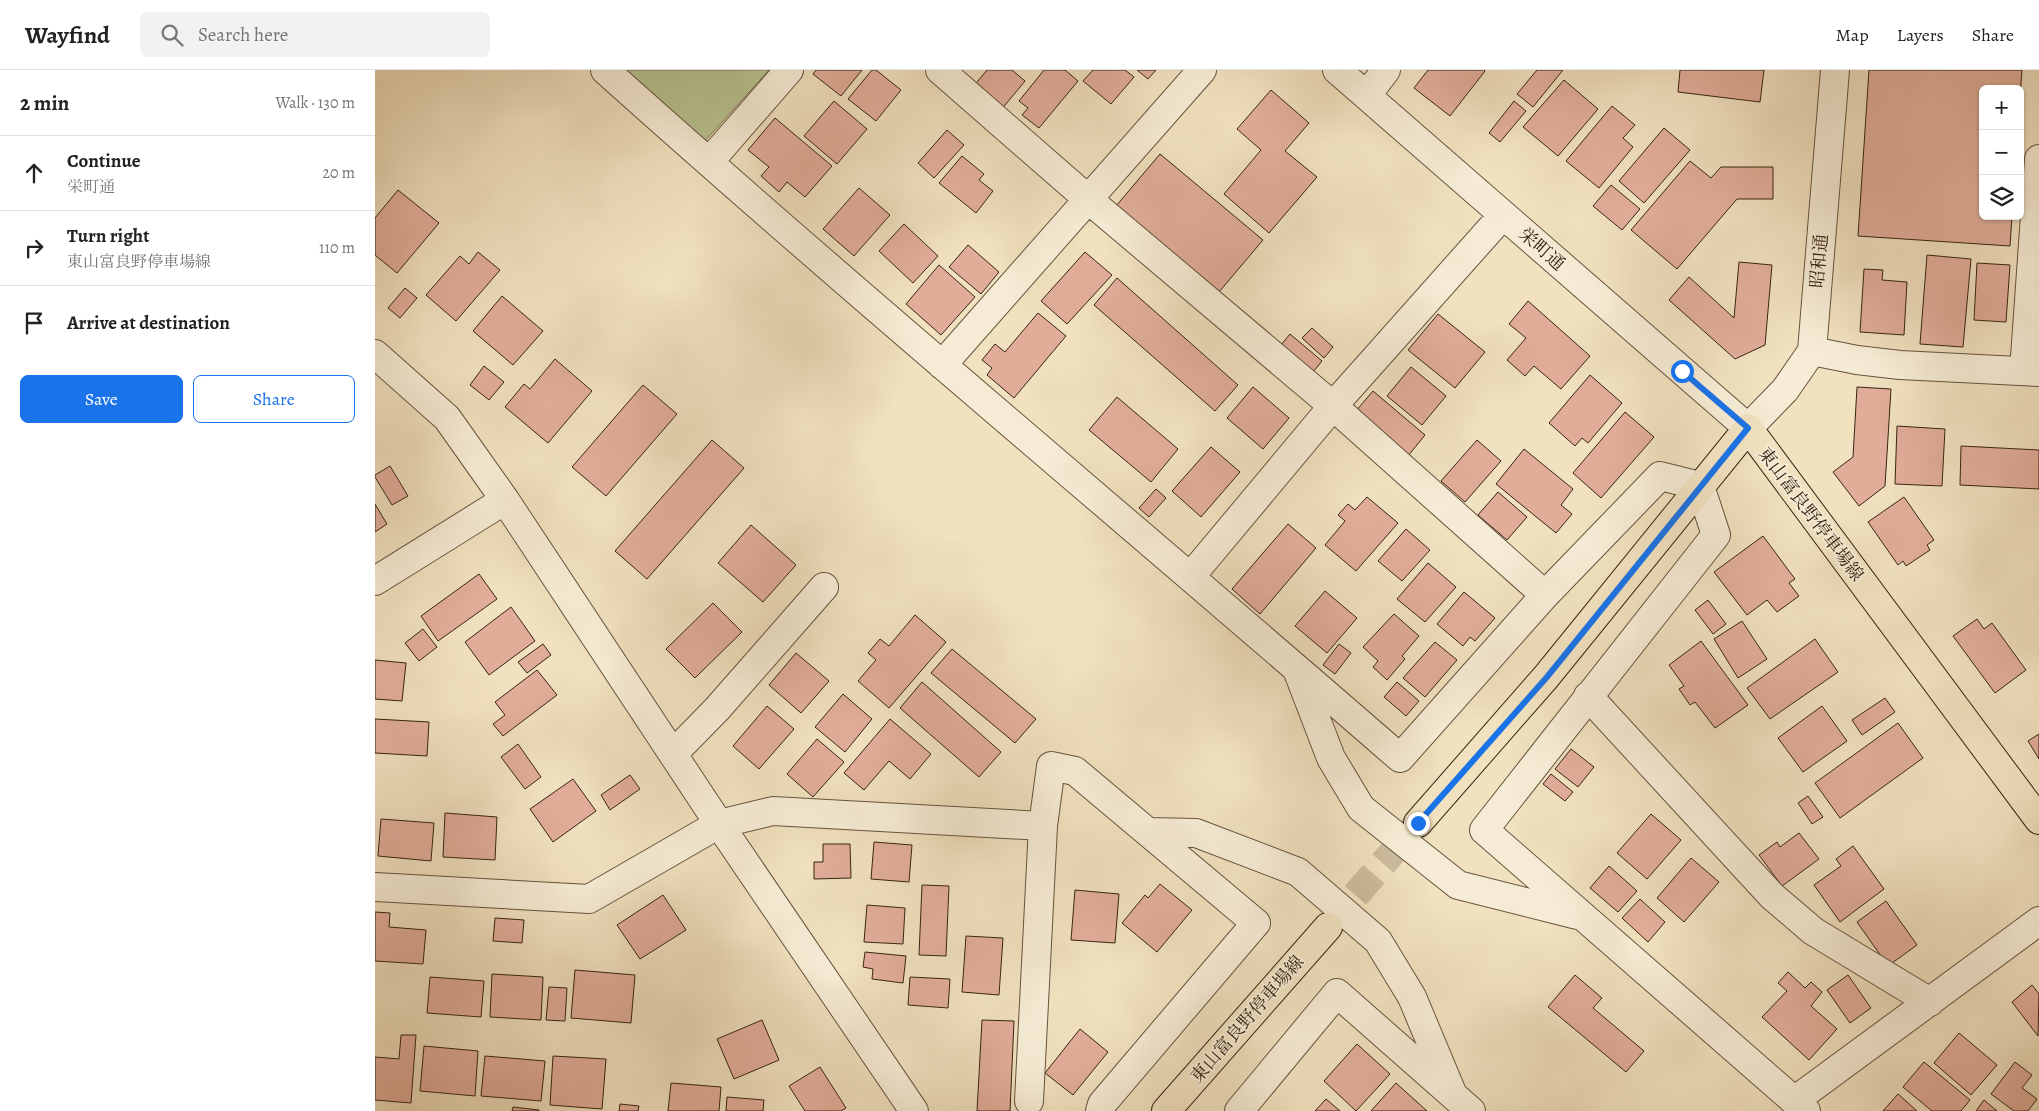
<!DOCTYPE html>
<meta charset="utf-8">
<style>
body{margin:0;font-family:Alegreya,"Noto Serif JP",serif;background:#f2f2f2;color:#222}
.controls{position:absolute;right:15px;top:15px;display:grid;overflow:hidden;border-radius:8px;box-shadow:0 1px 4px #0004}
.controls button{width:45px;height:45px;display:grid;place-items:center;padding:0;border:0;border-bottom:1px solid #e0e0e0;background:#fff;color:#222;font:25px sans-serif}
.stop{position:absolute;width:15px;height:15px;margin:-11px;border:4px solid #1a73e8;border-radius:50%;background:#fff}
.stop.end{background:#1a73e8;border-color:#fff;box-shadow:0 1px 5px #0008}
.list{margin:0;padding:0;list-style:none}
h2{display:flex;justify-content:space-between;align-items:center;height:65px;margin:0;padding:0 20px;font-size:21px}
h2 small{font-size:16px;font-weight:400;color:#767676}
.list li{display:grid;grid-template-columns:32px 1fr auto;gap:15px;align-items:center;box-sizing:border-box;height:75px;padding:0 20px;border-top:1px solid #e0e0e0}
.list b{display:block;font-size:19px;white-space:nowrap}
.list p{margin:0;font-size:16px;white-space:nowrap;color:#767676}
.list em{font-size:16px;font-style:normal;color:#767676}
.actions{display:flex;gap:10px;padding:15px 20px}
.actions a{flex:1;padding:11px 0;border:1px solid #1a73e8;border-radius:8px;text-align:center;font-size:18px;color:#1a73e8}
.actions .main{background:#1a73e8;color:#fff}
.icon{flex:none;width:28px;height:28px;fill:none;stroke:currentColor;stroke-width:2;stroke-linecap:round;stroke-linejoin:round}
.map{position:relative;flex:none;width:1664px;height:1041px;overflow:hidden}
header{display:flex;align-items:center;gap:30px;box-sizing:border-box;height:70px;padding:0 25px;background:#fff;border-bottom:1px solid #e0e0e0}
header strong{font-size:24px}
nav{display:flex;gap:28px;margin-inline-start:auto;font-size:18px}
.search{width:350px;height:45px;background:#f2f2f2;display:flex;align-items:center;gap:12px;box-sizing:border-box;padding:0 18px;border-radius:8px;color:#767676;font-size:19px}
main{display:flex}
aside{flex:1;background:#fff}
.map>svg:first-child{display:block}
</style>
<header>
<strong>Wayfind</strong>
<div class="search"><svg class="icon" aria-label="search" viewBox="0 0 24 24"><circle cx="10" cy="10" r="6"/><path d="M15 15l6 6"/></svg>Search here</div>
<nav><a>Map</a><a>Layers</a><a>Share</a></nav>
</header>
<main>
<aside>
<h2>2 min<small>Walk · 130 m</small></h2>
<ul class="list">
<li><svg class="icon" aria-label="ahead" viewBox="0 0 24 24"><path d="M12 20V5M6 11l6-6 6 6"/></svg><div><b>Continue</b><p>栄町通</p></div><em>20 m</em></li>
<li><svg class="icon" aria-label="right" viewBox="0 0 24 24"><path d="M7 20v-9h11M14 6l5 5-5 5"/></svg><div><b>Turn right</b><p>東山富良野停車場線</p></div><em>110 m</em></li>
<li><svg class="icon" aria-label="arrive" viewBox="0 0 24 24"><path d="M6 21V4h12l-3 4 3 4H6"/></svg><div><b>Arrive at destination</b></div></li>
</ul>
<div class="actions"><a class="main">Save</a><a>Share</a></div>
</aside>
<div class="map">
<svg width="1664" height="1041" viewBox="0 0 1664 1041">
<rect width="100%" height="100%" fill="#f1e1bf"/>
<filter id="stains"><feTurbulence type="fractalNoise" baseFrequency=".004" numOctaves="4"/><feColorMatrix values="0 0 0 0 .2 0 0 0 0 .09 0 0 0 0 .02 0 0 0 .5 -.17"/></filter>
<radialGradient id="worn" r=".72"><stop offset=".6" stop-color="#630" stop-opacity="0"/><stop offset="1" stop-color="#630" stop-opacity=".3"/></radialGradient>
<!-- green -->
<path fill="#b9c392" stroke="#787452" d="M 250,0 L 394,0 L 330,71 Z"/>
<!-- building -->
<path fill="#e1ad99" stroke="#372413" d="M 441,0 L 487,0 L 466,26 L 438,4 Z
M 497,0 L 501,0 L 526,20 L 501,51 L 473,29 Z
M 612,0 L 637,0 L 650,11 L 626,40 L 598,17 Z
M 669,0 L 690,0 L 703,11 L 664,58 L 647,45 L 653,38 L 644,31 Z
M 718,0 L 750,0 L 759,7 L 736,34 L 708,11 Z
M 762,0 L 781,0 L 773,9 Z
M 1053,0 L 1109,0 L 1110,1 L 1075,46 L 1039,18 Z
M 1162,0 L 1188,0 L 1158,37 L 1142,24 Z
M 1305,0 L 1389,0 L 1385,32 L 1303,22 Z
M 1494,0 L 1647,0 L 1645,27 L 1645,19 L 1608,19 L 1608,146 L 1637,146 L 1635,176 L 1483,166 Z
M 1189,10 L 1223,39 L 1183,86 L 1148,57 Z
M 896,20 L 934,53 L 910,81 L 942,107 L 894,163 L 849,124 L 886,80 L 862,59 Z
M 459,31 L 492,59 L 462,94 L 429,66 Z
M 1139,31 L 1151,41 L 1125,72 L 1114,63 Z
M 1237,36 L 1260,55 L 1248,68 L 1258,77 L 1224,118 L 1191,91 Z
M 400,48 L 457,96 L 430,127 L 412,112 L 404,122 L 386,106 L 394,97 L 373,80 Z
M 1289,58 L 1315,80 L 1269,133 L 1244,111 Z
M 572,60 L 589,75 L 559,108 L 543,93 Z
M 785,84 L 888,170 L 844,222 L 741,136 Z
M 587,86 L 609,104 L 604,110 L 618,121 L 601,143 L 564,113 Z
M 1315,91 L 1336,108 L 1346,97 L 1398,97 L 1398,129 L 1362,129 L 1302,199 L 1256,160 Z
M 1236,115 L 1265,139 L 1247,160 L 1218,136 Z
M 484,118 L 515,145 L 479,186 L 448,159 Z
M 23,120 L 64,153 L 22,203 L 0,185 L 0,148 Z
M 529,154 L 563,186 L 538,213 L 504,181 Z
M 593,175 L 624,202 L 606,224 L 574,197 Z
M 103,182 L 125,200 L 81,251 L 51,225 L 85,186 L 94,194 Z
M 710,182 L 737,205 L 692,254 L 666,231 Z
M 1552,185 L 1596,189 L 1588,277 L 1545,274 Z
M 1364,192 L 1397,195 L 1390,275 L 1360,289 L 1294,230 L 1314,207 L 1359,248 Z
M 1602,193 L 1635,195 L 1631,252 L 1599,250 Z
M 564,195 L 600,227 L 566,265 L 531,234 Z
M 1489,199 L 1508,200 L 1507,210 L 1532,212 L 1529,265 L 1485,262 Z
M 742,208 L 863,315 L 840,341 L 719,235 Z
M 30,218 L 42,228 L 25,248 L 13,238 Z
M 127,226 L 168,261 L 138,295 L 98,261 Z
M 1153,231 L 1215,286 L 1186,319 L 1159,296 L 1150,306 L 1132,290 L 1151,268 L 1134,254 Z
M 663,243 L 691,266 L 639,328 L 612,305 L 617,298 L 607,290 L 620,274 L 630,282 Z
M 1063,244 L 1110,282 L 1080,318 L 1033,280 Z
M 937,258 L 958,277 L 949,288 L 927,268 Z
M 915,264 L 947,291 L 938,302 L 906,275 Z
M 180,289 L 217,321 L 173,373 L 130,337 L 149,314 L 155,319 Z
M 109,296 L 129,312 L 114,330 L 95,315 Z
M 1036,297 L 1071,326 L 1047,355 L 1012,326 Z
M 1215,305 L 1247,333 L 1213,373 L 1207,368 L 1200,376 L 1174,353 Z
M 268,315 L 302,344 L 231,426 L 197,397 Z
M 878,317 L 914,348 L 888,379 L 852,348 Z
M 1482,317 L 1516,319 L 1510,416 L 1484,436 L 1458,402 L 1478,387 Z
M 998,321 L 1050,365 L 1033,386 L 980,342 Z
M 742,327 L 803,379 L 776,412 L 714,360 Z
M 1250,342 L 1279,367 L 1226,428 L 1198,403 Z
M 1522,356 L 1570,359 L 1567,416 L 1520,414 Z
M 337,370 L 369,398 L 272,509 L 240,481 Z
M 1102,370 L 1126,391 L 1090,432 L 1066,411 Z
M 1586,376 L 1664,380 L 1664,419 L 1585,415 Z
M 836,377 L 865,402 L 826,447 L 797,421 Z
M 1149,379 L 1198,419 L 1186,435 L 1197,444 L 1181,463 L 1121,414 Z
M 15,396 L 33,426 L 17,435 L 0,407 L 0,405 Z
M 781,419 L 791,428 L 774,447 L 764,438 Z
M 1123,422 L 1152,447 L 1132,470 L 1103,445 Z
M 992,427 L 1023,453 L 981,501 L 950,475 L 970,451 L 963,445 L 973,434 L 980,440 Z
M 1529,427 L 1559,470 L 1552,475 L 1555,480 L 1531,496 L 1528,491 L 1523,495 L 1493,452 Z
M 0,434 L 12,454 L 0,462 Z
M 913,454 L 941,478 L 885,544 L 857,519 Z
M 376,455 L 421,495 L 388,532 L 343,493 Z
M 1031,459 L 1055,480 L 1027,511 L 1003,491 Z
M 1388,466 L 1420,509 L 1414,513 L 1424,526 L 1402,542 L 1392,530 L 1372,545 L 1339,502 Z
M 1053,493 L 1081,517 L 1050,552 L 1022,529 Z
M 104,504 L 122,529 L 63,571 L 46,546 Z
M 950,521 L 982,548 L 952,583 L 920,556 Z
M 1089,522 L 1120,548 L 1100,571 L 1095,567 L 1088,576 L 1062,554 Z
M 1333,530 L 1351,554 L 1338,564 L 1320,540 Z
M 338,533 L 367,562 L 320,608 L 291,579 Z
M 136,537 L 160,571 L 114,605 L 90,572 Z
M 1019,544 L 1044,566 L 1027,586 L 1030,589 L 1012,610 L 998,597 L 1003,591 L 988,577 Z
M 540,545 L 571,572 L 514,638 L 483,611 L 501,590 L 493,583 L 505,569 L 514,576 Z
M 1602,549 L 1609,559 L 1617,553 L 1651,600 L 1620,623 L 1578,566 Z
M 1367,551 L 1392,589 L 1363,608 L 1339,569 Z
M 48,559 L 62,577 L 44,591 L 30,573 Z
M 1440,569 L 1463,602 L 1395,649 L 1372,618 Z
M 1326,571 L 1373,635 L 1340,658 L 1320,632 L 1315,635 L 1304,619 L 1309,616 L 1294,595 Z
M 1060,572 L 1082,590 L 1050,627 L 1028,608 Z
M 168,574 L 176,585 L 152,603 L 143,592 Z
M 964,574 L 976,583 L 960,604 L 948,595 Z
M 577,579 L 661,649 L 640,673 L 556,603 Z
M 421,583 L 454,611 L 426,643 L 394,615 Z
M 0,590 L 31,593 L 27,631 L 0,629 Z
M 162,600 L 182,625 L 128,666 L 118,654 L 130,645 L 120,632 Z
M 547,612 L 626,682 L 604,707 L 525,638 Z
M 1022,612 L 1044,631 L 1031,646 L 1009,627 Z
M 468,624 L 497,649 L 470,682 L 440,657 Z
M 1510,628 L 1520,642 L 1487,665 L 1477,650 Z
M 392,636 L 419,659 L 384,699 L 358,676 Z
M 1447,636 L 1472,671 L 1428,702 L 1403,668 Z
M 0,649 L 54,652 L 52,686 L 0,683 Z
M 515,649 L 556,684 L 535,709 L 514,691 L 489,720 L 469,703 Z
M 1523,653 L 1548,688 L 1465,748 L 1440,713 Z
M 1664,664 L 1664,689 L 1653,671 Z
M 442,669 L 469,692 L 438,727 L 412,704 Z
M 143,674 L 166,707 L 150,719 L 126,687 Z
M 1196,679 L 1219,697 L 1203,717 L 1180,699 Z
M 1176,704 L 1198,722 L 1190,731 L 1168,714 Z
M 255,705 L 265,719 L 235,740 L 226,725 Z
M 198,709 L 221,741 L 178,772 L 155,739 Z
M 1433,726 L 1448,747 L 1437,754 L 1423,733 Z
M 70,743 L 122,747 L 120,790 L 68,787 Z
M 1276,744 L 1306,770 L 1272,809 L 1242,783 Z
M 6,749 L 59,753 L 56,791 L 3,786 Z
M 1424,763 L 1444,789 L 1407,816 L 1384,785 L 1402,772 L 1405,777 Z
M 499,772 L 537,775 L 534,812 L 496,809 Z
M 448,774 L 475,774 L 476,808 L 439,809 L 439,792 L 448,792 Z
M 1478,776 L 1509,819 L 1465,852 L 1439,815 L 1466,796 L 1461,789 Z
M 1316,788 L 1344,812 L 1309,852 L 1282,828 Z
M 1234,796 L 1262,821 L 1243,842 L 1215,818 Z
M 785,814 L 817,840 L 782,882 L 747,853 L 770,825 L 773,828 Z
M 547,815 L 574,816 L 571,886 L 544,885 Z
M 700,820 L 744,824 L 740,873 L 696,870 Z
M 288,825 L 311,860 L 265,889 L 242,855 Z
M 1265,829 L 1290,852 L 1273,872 L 1247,848 Z
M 1511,831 L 1542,875 L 1513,896 L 1482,852 Z
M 492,835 L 530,838 L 528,874 L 489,872 Z
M 0,842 L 15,843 L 14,857 L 51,860 L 48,894 L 0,891 Z
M 120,848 L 149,850 L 147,873 L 118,871 Z
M 591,866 L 628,868 L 624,925 L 587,922 Z
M 490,882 L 531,886 L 528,913 L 497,909 L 498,899 L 488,897 Z
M 200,900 L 260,905 L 256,953 L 196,948 Z
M 1413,902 L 1430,918 L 1436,912 L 1447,922 L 1436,936 L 1462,959 L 1434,990 L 1387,947 L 1412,921 L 1403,913 Z
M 117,904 L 168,907 L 166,950 L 115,947 Z
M 1200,905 L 1227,928 L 1218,938 L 1269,981 L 1251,1002 L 1173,937 Z
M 1473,905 L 1496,938 L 1475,953 L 1452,920 Z
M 55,907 L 109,911 L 106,947 L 52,943 Z
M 535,907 L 575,909 L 573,938 L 533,935 Z
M 1657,915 L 1664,924 L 1663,966 L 1637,932 Z
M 174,917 L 192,918 L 190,951 L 171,950 Z
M 387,950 L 404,990 L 359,1009 L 342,969 Z
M 607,950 L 639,951 L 635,1041 L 602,1041 Z
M 705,959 L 733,982 L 698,1025 L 670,1003 Z
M 1584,963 L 1622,995 L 1596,1025 L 1559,993 Z
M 26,965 L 41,965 L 36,1033 L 0,1030 L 0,987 L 24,989 Z
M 982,974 L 1015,1004 L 981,1041 L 949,1011 Z
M 49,976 L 103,981 L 100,1026 L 45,1021 Z
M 110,986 L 170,991 L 166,1031 L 106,1026 Z
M 178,986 L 231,989 L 227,1039 L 175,1035 Z
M 1549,992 L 1595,1030 L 1586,1041 L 1557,1041 L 1528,1017 Z
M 1640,992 L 1657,1005 L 1647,1018 L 1662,1029 L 1653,1041 L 1639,1041 L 1616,1024 Z
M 445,997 L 471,1038 L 466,1041 L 430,1041 L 414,1016 Z
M 296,1013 L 346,1017 L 344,1041 L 293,1041 Z
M 1021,1013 L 1052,1041 L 996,1041 Z
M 1523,1024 L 1542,1041 L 1508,1041 Z
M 352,1027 L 389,1030 L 388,1041 L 351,1041 Z
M 951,1029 L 965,1041 L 940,1041 Z
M 1609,1030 L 1622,1041 L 1601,1041 Z
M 245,1034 L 264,1036 L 263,1041 L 244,1041 Z
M 138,1037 L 164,1040 L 164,1041 L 137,1041 Z"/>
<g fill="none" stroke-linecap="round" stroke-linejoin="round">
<!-- major-tunnel -->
<path stroke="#ccbb9d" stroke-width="28" stroke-dasharray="28 14" stroke-linecap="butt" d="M 953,857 L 1043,753"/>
<!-- minor casing -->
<g stroke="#66533e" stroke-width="30">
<path id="minor" d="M 230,0 C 491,234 761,458 1025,688 L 1170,525 L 1285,406 L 1325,416 L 1341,465 L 1109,760 L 1431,1041
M 565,0 L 714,130 L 958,336 L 1170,525
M 962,0 L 1373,358 L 1410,320 L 1437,281 L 1460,0
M 992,25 L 1011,0
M 334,92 L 414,0
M 1437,281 L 1482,290 L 1525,295 L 1664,302
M 0,284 L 72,348 L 130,430 L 344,754 L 539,1041
M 567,295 L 827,0
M 1649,301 L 1664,89
M 816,506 L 958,336 L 1128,145
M 0,511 L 130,430
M 923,602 L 956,688 L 986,738 L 1083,815 L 1202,845
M 1213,626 L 1397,826 L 1438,861 L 1555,932
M 298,684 L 342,639 L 449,517
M 774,762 L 821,763 L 923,802 L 1003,871 L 1037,927 L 1078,1025
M 0,817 L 214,829 L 344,754 L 398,741 L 668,756
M 654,1031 L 668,756 L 676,696 L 700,701 L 881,853 L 727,1034 L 725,1041
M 1419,1031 L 1664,851
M 864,1041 L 962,923 L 1096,1041"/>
</g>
<!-- major casing -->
<g stroke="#372413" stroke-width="30">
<path id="major" d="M 1043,753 L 1171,607 L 1373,358 L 1664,750
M 791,1041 L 953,857"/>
</g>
<!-- minor -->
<use href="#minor" stroke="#f6ecd5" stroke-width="28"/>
<!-- major -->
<use href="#major" stroke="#f1e1bf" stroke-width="28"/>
</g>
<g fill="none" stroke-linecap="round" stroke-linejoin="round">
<!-- route -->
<path stroke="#1a73e8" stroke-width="6" d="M 1043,753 L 1172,607 L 1373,358 L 1307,301"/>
</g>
<g text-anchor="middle" stroke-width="4" stroke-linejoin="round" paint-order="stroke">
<!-- street labels -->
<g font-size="18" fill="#372413" stroke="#f6ecd5">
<text transform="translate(1167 179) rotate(41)" y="6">栄町通</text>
<text transform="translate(1444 191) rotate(-85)" y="6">昭和通</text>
<text transform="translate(1436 444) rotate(53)" y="6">東山富良野停車場線</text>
<text transform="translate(872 949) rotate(-49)" y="6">東山富良野停車場線</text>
</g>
</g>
<rect width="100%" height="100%" filter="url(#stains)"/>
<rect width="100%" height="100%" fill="url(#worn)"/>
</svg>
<div class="controls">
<button>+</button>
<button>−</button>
<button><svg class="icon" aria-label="layers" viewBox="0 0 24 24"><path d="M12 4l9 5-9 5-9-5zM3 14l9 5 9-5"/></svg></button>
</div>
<div class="stop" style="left:1307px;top:301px"></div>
<div class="stop end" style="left:1043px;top:753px"></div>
</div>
</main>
